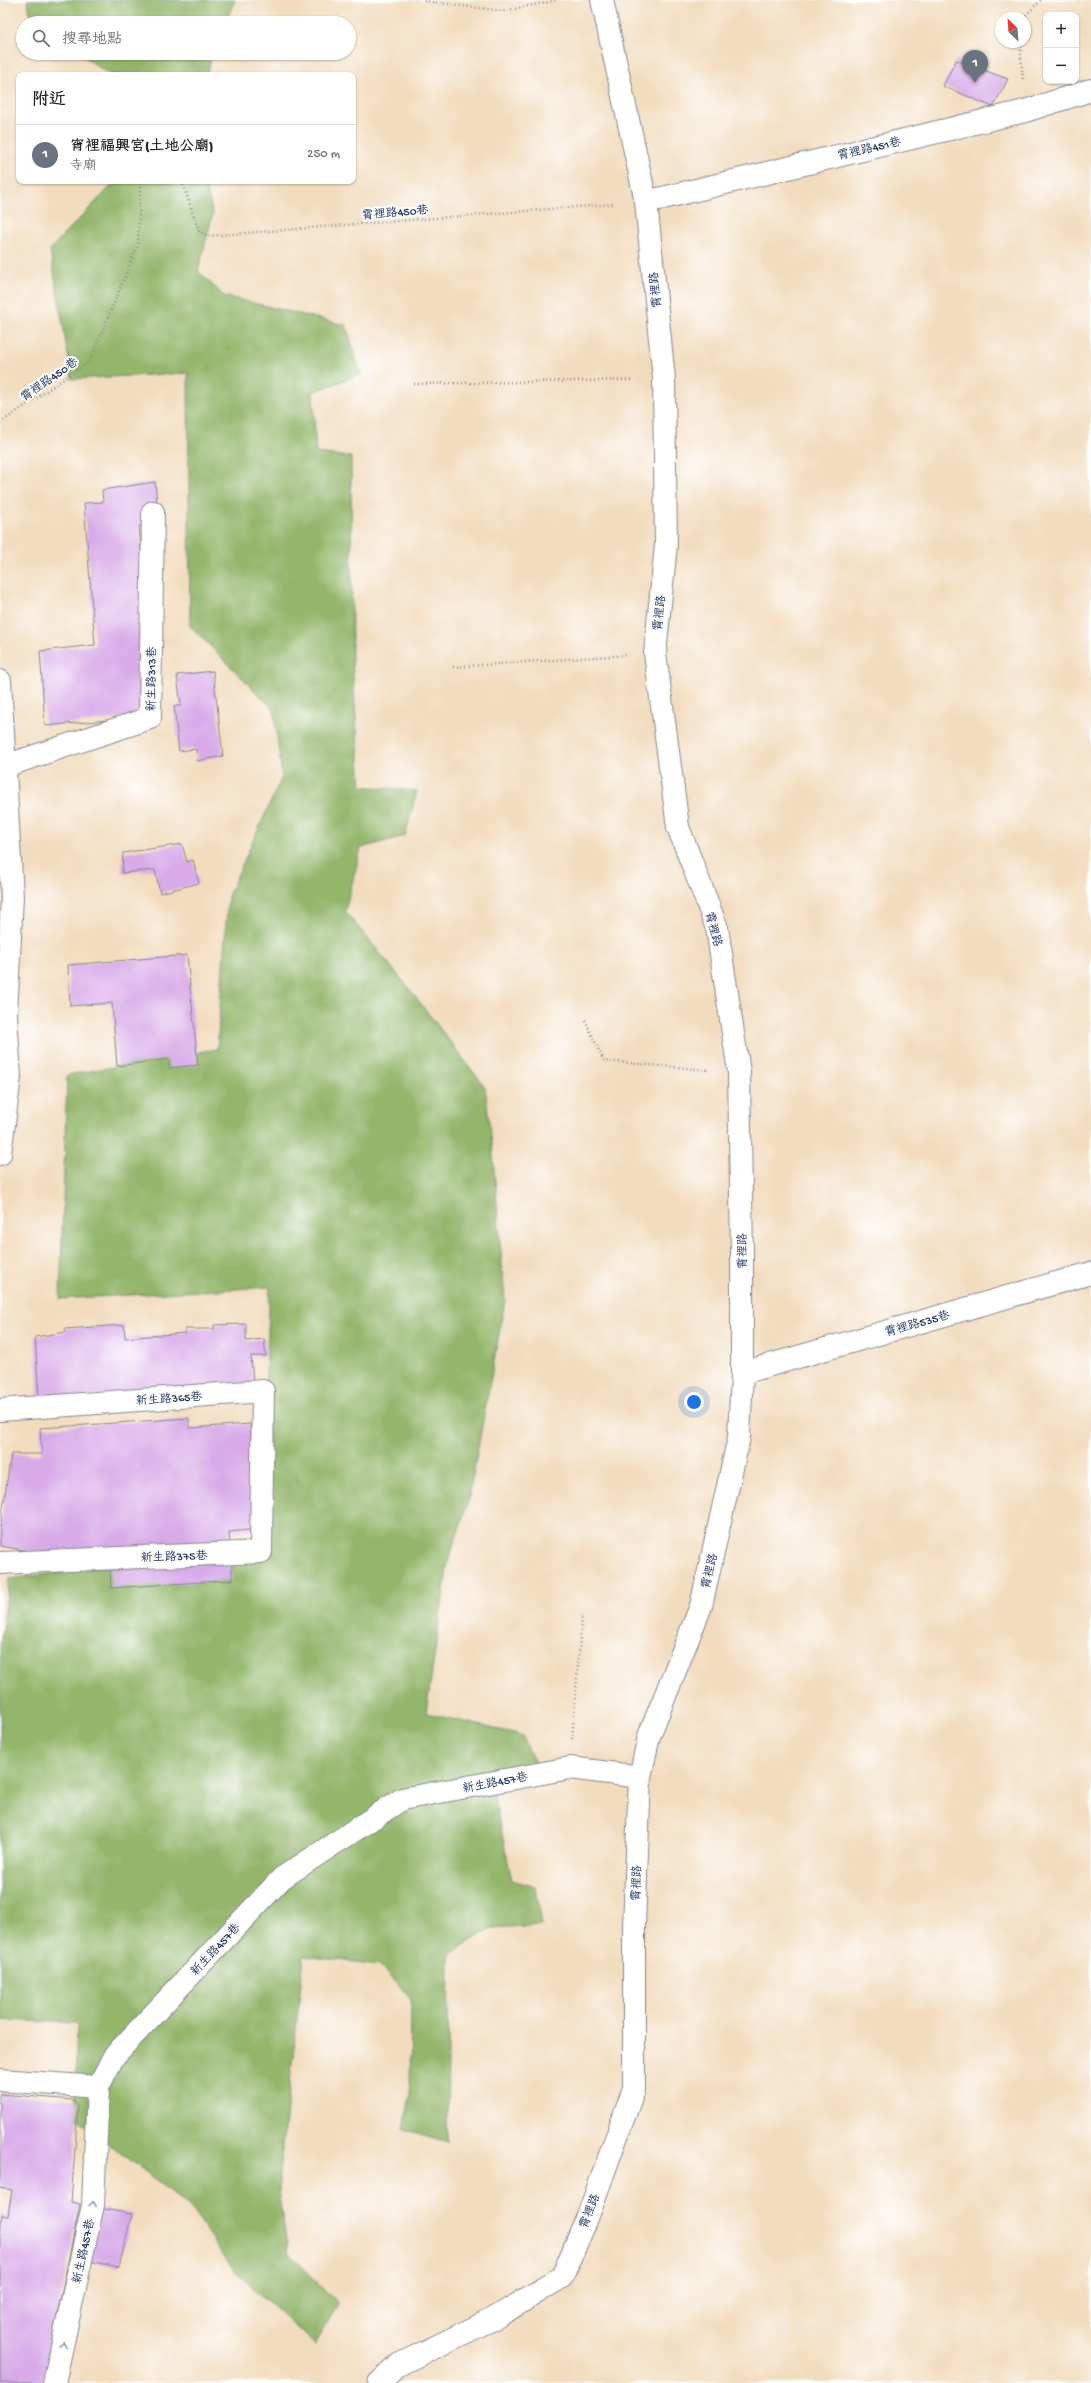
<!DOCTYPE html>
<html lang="zh-TW">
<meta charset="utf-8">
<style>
body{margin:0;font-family:"Gochi Hand","LXGW WenKai TC",sans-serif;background:#f2f2f2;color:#202124}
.controls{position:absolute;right:12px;top:12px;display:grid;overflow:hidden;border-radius:8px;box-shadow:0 1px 3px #0004}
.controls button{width:36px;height:36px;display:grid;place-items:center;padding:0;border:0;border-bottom:1px solid #e0e0e0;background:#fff;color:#202124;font:20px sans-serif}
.compass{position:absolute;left:995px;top:12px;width:36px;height:36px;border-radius:50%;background:#fff;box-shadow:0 1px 3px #0004;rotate:335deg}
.you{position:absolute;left:694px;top:1402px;width:14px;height:14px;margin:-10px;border:3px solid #fff;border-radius:50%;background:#1a73e8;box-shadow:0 0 0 6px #1a73e833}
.badge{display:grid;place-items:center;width:26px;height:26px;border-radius:50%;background:#d93025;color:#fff;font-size:13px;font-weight:700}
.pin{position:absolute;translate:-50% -33px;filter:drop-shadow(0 1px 2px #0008)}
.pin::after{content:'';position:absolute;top:21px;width:14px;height:12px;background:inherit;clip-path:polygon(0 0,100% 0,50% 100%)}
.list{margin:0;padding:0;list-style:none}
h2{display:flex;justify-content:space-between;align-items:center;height:52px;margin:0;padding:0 16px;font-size:17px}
h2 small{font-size:13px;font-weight:400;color:#757577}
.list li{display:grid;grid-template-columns:26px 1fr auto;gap:12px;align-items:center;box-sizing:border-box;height:60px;padding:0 16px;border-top:1px solid #e0e0e0}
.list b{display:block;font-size:15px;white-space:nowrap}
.list p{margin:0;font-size:13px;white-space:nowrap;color:#757577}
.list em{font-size:13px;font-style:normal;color:#757577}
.icon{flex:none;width:22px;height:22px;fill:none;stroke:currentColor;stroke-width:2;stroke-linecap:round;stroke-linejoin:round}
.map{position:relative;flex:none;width:1091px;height:2383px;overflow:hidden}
.search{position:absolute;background:#fff;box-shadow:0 1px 3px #0004;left:16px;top:16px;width:340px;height:44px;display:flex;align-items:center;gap:10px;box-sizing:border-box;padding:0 14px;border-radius:22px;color:#757577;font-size:15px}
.panel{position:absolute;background:#fff;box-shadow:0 1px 3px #0004;left:16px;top:72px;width:340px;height:112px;border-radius:8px}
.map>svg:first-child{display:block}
</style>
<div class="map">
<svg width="1091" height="2383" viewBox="0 0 1091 2383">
<rect width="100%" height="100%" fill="#fff"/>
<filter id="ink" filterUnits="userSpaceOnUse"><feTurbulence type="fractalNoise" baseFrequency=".025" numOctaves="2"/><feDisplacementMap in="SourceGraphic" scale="8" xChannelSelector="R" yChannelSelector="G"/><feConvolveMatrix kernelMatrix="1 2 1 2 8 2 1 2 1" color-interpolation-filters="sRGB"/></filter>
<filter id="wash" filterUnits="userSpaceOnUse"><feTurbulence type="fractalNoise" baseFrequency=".012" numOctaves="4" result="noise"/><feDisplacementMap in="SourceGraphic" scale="16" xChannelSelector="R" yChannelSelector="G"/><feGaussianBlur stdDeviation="0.9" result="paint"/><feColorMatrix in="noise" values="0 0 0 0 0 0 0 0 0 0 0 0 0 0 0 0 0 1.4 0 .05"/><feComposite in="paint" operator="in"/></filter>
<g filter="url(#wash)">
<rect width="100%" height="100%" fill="#f2dcbe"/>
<!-- forest -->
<path fill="#93b66b" stroke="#577264" d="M 27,0 L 235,0 L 225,23 L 35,23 L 32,21 Z
M 79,53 L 212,53 L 207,75 L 110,75 Z
M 116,181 L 204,181 L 213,214 L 198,271 L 224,296 L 346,325 L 361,374 L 313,392 L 316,453 L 351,457 L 352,662 L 361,786 L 417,791 L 405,836 L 361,848 L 345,911 L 408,987 L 485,1087 L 492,1144 L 505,1301 L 468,1502 L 448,1562 L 426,1713 L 522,1735 L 538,1769 L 491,1783 L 512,1880 L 536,1887 L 542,1925 L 491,1928 L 449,1955 L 447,2142 L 404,2129 L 410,2095 L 411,1999 L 380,1965 L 304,1956 L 278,2191 L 288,2251 L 338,2304 L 315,2345 L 231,2267 L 189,2206 L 74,2116 L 77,2023 L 0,2020 L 0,1646 L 9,1579 L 258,1547 L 270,1287 L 60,1299 L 67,1075 L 217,1049 L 228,896 L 282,777 L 274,710 L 190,626 L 188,373 L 72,379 L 50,249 Z"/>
<g id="blocks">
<!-- building -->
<path fill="#d8aae8" d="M 956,60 L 1008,79 L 993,107 L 943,86 Z
M 155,482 L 159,523 L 139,526 L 141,550 L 145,549 L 160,715 L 45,726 L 40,651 L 95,645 L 84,503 L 103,502 L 102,490 Z
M 213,671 L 223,756 L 197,761 L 196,749 L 179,751 L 174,706 L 181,706 L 177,675 Z
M 182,844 L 187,862 L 193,860 L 199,883 L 160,893 L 155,870 L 122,873 L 123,853 Z
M 187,955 L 198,1065 L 169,1068 L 168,1059 L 117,1066 L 112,1003 L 70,1006 L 68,965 Z
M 246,1324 L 246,1341 L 264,1339 L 266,1356 L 251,1356 L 253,1383 L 39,1400 L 35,1337 L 66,1332 L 65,1329 L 124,1325 L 125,1338 L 185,1333 L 185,1329 L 214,1329 L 214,1325 Z
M 189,1418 L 189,1428 L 250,1424 L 260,1529 L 229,1532 L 230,1547 L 53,1555 L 0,1546 L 0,1528 L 11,1454 L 42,1454 L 40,1428 Z
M 232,1562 L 232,1580 L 111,1588 L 110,1569 Z
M 0,2094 L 74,2100 L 78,2107 L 71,2202 L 80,2204 L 43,2383 L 0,2383 L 0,2224 L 2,2215 L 8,2216 L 12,2190 L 0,2188 Z
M 98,2208 L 132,2214 L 119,2267 L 88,2261 Z"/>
</g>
</g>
<g filter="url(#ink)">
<use href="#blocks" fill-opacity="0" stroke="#86868e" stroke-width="1"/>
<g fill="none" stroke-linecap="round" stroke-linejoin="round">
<!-- minor casing -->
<g stroke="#86868e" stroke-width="24">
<path id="minor" d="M 646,202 L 1025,111 L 1091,90
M 0,681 L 12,897 L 6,1015 L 10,1077 L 0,1154
M 5,766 L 150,718 L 153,512
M 742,1373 L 1091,1273
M 0,1410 L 263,1391 L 261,1552 L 0,1563
M 0,2080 L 98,2087
M 54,2383 L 93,2205 L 98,2087 L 114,2056 L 282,1878 L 402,1799 L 570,1768 L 640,1777
M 379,2383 L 398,2365 L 495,2318 L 562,2277 L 586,2221 L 634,2089 L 634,1927 L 640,1777 L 649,1736 L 701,1606 L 739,1437 L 742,1373 L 742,1254 L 739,1072 L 717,928 L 678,827 L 655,653 L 666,545 L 664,379 L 646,202 L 602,0"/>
</g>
<!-- path -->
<path stroke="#86868e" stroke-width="2.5" stroke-dasharray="1 3" stroke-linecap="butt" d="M 424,1 L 503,11 L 558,0
M 1023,18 L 1041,0
M 1020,42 L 1023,81
M 182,181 L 199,231 L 207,236 L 615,204
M 414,384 L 634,380
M 0,423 L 90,361 L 138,245 L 140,181
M 453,667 L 626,655
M 585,1020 L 604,1061 L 709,1070
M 572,1739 L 582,1615"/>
<!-- minor -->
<use href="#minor" stroke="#fff" stroke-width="22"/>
</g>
<!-- one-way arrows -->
<defs><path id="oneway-chevron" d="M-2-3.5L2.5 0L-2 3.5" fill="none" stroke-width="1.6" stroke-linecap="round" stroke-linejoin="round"/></defs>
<g stroke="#8d97ae">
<use href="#oneway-chevron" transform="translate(93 2204) rotate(-83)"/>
<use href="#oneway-chevron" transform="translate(63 2345) rotate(-78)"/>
</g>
</g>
<g text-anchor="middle" stroke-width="4" stroke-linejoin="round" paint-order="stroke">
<!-- street labels -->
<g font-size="12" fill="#1b2f5e" stroke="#fff">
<text transform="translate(869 148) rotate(-13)" y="4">霄裡路451巷</text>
<text transform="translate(395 212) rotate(-5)" y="4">霄裡路450巷</text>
<text transform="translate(655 290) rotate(-96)" y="4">霄裡路</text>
<text transform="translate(49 379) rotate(-35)" y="4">霄裡路450巷</text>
<text transform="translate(659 613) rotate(-84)" y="4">霄裡路</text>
<text transform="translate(151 679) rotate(-89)" y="4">新生路313巷</text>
<text transform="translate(714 929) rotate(75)" y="4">霄裡路</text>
<text transform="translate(742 1251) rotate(-91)" y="4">霄裡路</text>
<text transform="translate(917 1323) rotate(-16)" y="4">霄裡路535巷</text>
<text transform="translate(169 1398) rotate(-4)" y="4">新生路365巷</text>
<text transform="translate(174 1556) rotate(-2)" y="4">新生路375巷</text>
<text transform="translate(709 1571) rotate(-77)" y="4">霄裡路</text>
<text transform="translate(495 1782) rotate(-11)" y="4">新生路457巷</text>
<text transform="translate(636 1883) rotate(-88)" y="4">霄裡路</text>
<text transform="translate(215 1949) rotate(-47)" y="4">新生路457巷</text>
<text transform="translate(589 2211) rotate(-69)" y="4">霄裡路</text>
<text transform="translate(83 2251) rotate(-78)" y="4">新生路457巷</text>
</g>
</g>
</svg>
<div class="controls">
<button>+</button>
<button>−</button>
</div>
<svg class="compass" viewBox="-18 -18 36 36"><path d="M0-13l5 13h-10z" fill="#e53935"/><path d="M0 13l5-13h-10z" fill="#757577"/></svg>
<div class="you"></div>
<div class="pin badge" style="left:975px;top:83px;background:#6b7280">1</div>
<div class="search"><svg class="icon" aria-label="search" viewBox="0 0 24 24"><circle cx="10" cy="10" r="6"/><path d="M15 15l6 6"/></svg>搜尋地點</div>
<section class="panel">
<h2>附近<small></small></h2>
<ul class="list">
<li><span class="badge" style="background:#6b7280">1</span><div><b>宵裡福興宮(土地公廟)</b><p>寺廟</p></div><em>250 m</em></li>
</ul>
</section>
</div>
